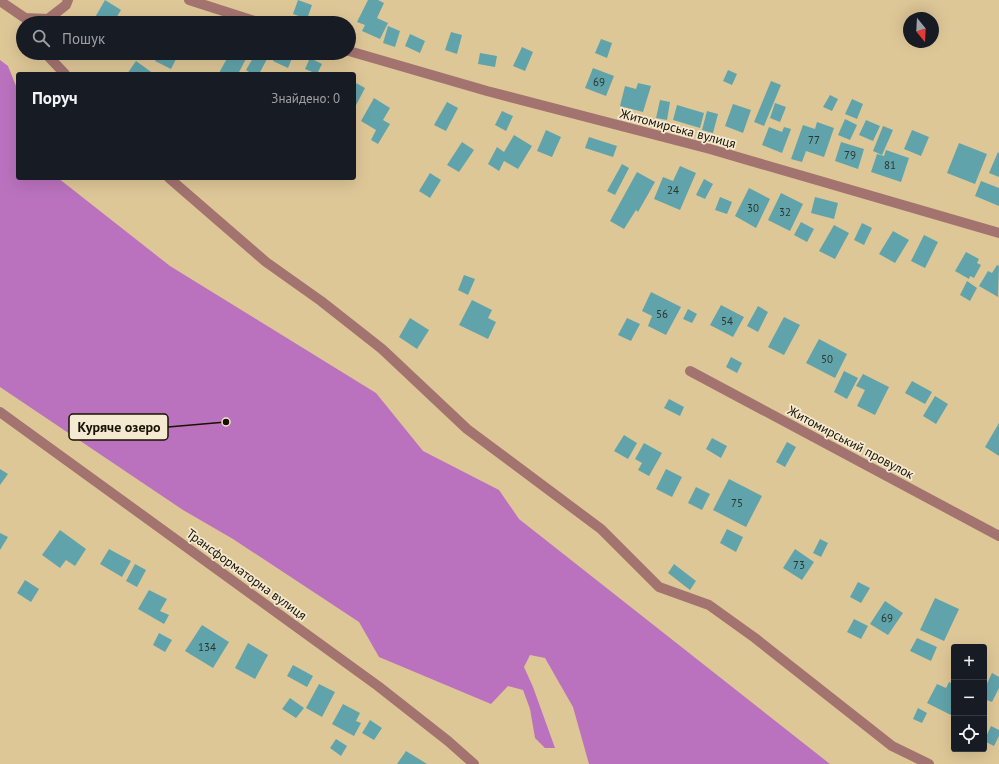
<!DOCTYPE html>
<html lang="uk">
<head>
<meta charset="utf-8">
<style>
	body { margin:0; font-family:"PT Sans",sans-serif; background:#20242c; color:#f1f3f6 }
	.controls { position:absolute; right:12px; bottom:12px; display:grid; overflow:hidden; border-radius:4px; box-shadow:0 4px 16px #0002 }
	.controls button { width:36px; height:36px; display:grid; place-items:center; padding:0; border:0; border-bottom:1px solid #363941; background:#171b24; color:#f1f3f6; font:20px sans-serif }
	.compass { position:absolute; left:903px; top:12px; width:36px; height:36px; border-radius:50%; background:#171b24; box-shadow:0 4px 16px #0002; rotate:162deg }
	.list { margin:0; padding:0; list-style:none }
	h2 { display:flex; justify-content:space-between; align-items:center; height:52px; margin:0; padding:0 16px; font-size:17px }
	h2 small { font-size:13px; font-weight:400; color:#9ea1a6 }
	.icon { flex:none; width:22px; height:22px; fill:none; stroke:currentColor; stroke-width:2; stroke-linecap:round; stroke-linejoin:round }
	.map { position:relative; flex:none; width:999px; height:764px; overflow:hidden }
	.search { position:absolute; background:#171b24; box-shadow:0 4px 16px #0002; left:16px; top:16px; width:340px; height:44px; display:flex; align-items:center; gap:10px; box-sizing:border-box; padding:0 14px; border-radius:22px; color:#9ea1a6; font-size:15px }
	.panel { position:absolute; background:#171b24; box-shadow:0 4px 16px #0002; left:16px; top:72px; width:340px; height:108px; border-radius:4px }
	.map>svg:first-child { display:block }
</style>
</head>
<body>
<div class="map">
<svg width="999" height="764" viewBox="0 0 999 764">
	<rect width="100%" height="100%" fill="#dec797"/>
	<path fill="#ba72be" d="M0 60 8 66 18 91V178H58L170 266 376 393 423 451 499 490 519 519 830 764H589L573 707 545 658 530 655 524 667 533 687 555 748H545L535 738 530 709 523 690 508 686 491 704 379 657 359 622 233 539 183 510 0 387Z"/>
	<g fill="#61a3ab">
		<path d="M105 0 121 10 113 23H96L93 21Z"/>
		<path d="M298 0 312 5 307 19 293 14Z"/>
		<path d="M368 0H378L384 3 377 18 388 23 380 39 362 31 365 25 357 22Z"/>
		<path d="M388 26 400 31 395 47 383 43Z"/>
		<path d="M451 32 462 35 457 54 445 50Z"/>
		<path d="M410 34 425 41 420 53 405 46Z"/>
		<path d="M601 39 612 43 607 58 595 53Z"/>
		<path d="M522 47 533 52 525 71 513 66Z"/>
		<path d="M159 53H179L171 69 155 61Z"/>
		<path d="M230 53H249L238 74H222L219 73Z"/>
		<path d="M256 53 267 59 259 74H252L246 70Z"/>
		<path d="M276 53H286L293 56 288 68 273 61Z"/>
		<path d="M480 53 497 56 495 67 478 64Z"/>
		<path d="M310 58 322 64 317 74 305 69Z"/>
		<path d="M136 61 154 74H127Z"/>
		<path d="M593 68 614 76 606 96 585 88Z"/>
		<path d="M728 70 737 74 732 85 723 81Z"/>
		<path d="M771 81 781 85 764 126 754 122Z"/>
		<path d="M354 82 365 88 354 109Z"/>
		<path d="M638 83 651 86 643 112 620 106 625 86 636 89Z"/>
		<path d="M830 95 838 99 832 111 823 107Z"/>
		<path d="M374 98 390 108 383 120 390 124 378 144 371 140 376 130 361 121Z"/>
		<path d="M852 99 863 104 857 119 845 114Z"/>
		<path d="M660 100 670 102 667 120 656 118Z"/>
		<path d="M447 102 458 108 446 131 434 125Z"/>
		<path d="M775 103 786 107 780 122 770 118Z"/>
		<path d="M733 104 751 110 743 133 725 126Z"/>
		<path d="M677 105 704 113 700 128 673 120Z"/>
		<path d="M502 111 513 116 506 131 495 125Z"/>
		<path d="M707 111 718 114 713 133 702 130Z"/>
		<path d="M845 119 857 125 850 140 838 135Z"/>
		<path d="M866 120 880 126 873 141 859 135Z"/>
		<path d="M817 122 834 128 824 157 806 151 802 162 791 159 803 125 815 129Z"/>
		<path d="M883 126 893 130 882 155 873 151Z"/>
		<path d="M769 127 782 132 784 127 791 129 782 153 762 145Z"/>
		<path d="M546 130 561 137 552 157 537 151Z"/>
		<path d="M912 130 929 137 921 156 904 149Z"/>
		<path d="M514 135 532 146 518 169 504 161 499 171 488 164 497 147 504 152Z"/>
		<path d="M589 137 617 146 613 157 585 148Z"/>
		<path d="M462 142 474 150 459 172 447 165Z"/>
		<path d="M841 142 864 149 858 169 835 161Z"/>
		<path d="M959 143 987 154 975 184 947 173Z"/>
		<path d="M886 150 909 158 901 182 871 172 877 154 884 156Z"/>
		<path d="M998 152 999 153V177L989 173Z"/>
		<path d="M622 164 629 168 615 195 607 191Z"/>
		<path d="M680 166 696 173 680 210 654 199 663 177 673 181Z"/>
		<path d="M637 172 655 182 638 212 636 210 624 229 610 221Z"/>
		<path d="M430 173 441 180 430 198 419 191Z"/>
		<path d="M704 179 713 184 705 199 696 195Z"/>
		<path d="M981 181 999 188V206L975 196Z"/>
		<path d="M749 188 770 199 756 228 735 216Z"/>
		<path d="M781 193 803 204 790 231 768 220Z"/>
		<path d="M720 197 732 202 727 214 715 210Z"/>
		<path d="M815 197 838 203 834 219 811 213Z"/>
		<path d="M801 222 814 229 807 242 794 235Z"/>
		<path d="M862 223 872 228 864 245 854 240Z"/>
		<path d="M834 225 849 233 835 259 819 251Z"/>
		<path d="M893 231 909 240 895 263 879 254Z"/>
		<path d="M924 235 938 242 925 268 911 261Z"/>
		<path d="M966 252 979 259 977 263 981 265 974 278 970 276 969 279 955 271Z"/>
		<path d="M997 265 999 266 998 297 979 286 988 271 992 273Z"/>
		<path d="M464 275 475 279 468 295 458 290Z"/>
		<path d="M967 281 977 288 970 301 960 295Z"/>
		<path d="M651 292 681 307 666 335 648 326 652 316 642 311Z"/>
		<path d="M472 300 492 310 488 318 496 322 488 339 459 325Z"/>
		<path d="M721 305 744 317 733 337 710 325Z"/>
		<path d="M758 306 768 312 758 332 747 326Z"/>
		<path d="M688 309 697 314 692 323 683 319Z"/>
		<path d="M784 317 800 325 784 355 768 347Z"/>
		<path d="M410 318 429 330 417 349 399 337Z"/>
		<path d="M627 318 640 324 631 341 618 335Z"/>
		<path d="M819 339 847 354 835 378 806 363Z"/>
		<path d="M731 357 742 363 737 373 726 367Z"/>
		<path d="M844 371 858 378 847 399 834 392Z"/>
		<path d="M863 374 889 387 875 415 857 406 865 390 856 386Z"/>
		<path d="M912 381 932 392 925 404 905 393Z"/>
		<path d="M935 396 948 404 936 424 923 416Z"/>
		<path d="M669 399 684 407 680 416 664 408Z"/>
		<path d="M999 423V456L985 447Z"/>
		<path d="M624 435 637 443 628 459 614 451Z"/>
		<path d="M712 438 727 446 721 458 706 449Z"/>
		<path d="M787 442 796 447 785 467 776 462Z"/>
		<path d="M644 443 662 453 649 476 638 470 642 463 635 459Z"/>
		<path d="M0 469 8 474 0 485Z"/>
		<path d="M666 469 682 477 672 497 656 489Z"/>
		<path d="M729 479 762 496 746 527 713 510Z"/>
		<path d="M696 487 710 494 702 510 688 503Z"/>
		<path d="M727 529 743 537 736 552 720 543Z"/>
		<path d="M60 530 86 549 75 566 66 560 60 568 42 555Z"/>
		<path d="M0 533 8 537 0 550Z"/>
		<path d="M820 539 828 543 821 557 813 553Z"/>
		<path d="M109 549 131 561 122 577 100 564Z"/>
		<path d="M795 549 814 562 802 580 783 568Z"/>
		<path d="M135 564 146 570 137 587 126 581Z"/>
		<path d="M674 564 696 581 690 590 668 573Z"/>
		<path d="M25 580 39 589 31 602 17 593Z"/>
		<path d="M858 582 870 588 861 603 850 597Z"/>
		<path d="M149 590 167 599 160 611 169 615 164 624 138 609Z"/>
		<path d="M935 598 959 609 944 641 920 630Z"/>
		<path d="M885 601 903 613 888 635 870 624Z"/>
		<path d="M854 619 868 626 861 639 847 632Z"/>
		<path d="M202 625 229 642 213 668 185 651Z"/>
		<path d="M159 633 172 640 165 652 153 645Z"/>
		<path d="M917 638 937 647 931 661 910 651Z"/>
		<path d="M248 643 268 655 255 679 235 668Z"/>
		<path d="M293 665 313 676 307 687 287 676Z"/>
		<path d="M992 673 999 677V688L992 702 984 699V690Z"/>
		<path d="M949 682 954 684V709L951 715 927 703 937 684 946 688Z"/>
		<path d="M319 684 335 692 322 717 306 708Z"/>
		<path d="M290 698 304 708 296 718 282 709Z"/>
		<path d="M343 704 360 713 356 721 361 723 354 736 332 724Z"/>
		<path d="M918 708 927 713 922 723 913 719Z"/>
		<path d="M370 720 382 728 374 740 362 733Z"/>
		<path d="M991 726 999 730V736L994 746 984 741Z"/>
		<path d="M336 739 347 746 341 756 330 748Z"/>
		<path d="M406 751 427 764H397Z"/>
	</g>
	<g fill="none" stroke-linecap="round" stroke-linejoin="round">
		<g stroke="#a3736f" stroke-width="10">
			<path d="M48 53V56L65 74"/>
			<path d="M169 178 266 262 321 301 382 349 467 429 601 529 659 587 709 605 755 638 892 746 929 764"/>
		</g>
		<g stroke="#a3736f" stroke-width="10">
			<path d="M189 0 261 23"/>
			<path d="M0 1 25 18 48 19 66 5 68 0"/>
			<path d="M349 51 487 91 710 149 999 233"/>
			<path d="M690 371 999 536"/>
			<path d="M0 412 378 686 448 741 474 764"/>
		</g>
	</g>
	<g text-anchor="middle" stroke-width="3.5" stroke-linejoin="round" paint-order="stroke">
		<g font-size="11" fill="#2b362c">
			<text x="599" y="86">69</text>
			<text x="814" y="144">77</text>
			<text x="850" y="159">79</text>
			<text x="890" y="169">81</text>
			<text x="673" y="194">24</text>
			<text x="753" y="212">30</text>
			<text x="785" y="216">32</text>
			<text x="662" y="318">56</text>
			<text x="727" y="325">54</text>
			<text x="827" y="363">50</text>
			<text x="737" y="507">75</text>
			<text x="799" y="569">73</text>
			<text x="887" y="622">69</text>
			<text x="207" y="651">134</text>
		</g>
		<g font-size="13" fill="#191101" stroke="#f4e9d1">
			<text transform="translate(678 128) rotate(15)" y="5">Житомирська вулиця</text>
			<text transform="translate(851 442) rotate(28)" y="5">Житомирський провулок</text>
			<text transform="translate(247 574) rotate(36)" y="5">Трансформаторна вулиця</text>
		</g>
	</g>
	<path fill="none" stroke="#191101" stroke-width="1.5" d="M226 422L168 427"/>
	<circle fill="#191101" stroke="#f4e9d1" stroke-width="1.5" cx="226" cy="422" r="4"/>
	<rect fill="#f4e9d1" stroke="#191101" stroke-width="1.5" x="69" y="414" width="99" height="26" rx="4"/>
	<g font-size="14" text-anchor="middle" font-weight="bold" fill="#191101">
		<text x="119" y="432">Куряче озеро</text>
	</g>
</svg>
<div class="controls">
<button>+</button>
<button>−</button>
<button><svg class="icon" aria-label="locate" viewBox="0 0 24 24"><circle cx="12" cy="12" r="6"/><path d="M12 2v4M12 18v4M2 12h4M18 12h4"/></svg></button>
</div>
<svg class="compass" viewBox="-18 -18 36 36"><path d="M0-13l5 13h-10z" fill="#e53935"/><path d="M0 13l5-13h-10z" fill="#9ea1a6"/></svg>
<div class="search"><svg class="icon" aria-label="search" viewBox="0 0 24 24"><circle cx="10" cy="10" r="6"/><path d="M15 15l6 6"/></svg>Пошук</div>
<section class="panel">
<h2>Поруч<small>Знайдено: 0</small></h2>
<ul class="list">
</ul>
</section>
</div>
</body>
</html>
